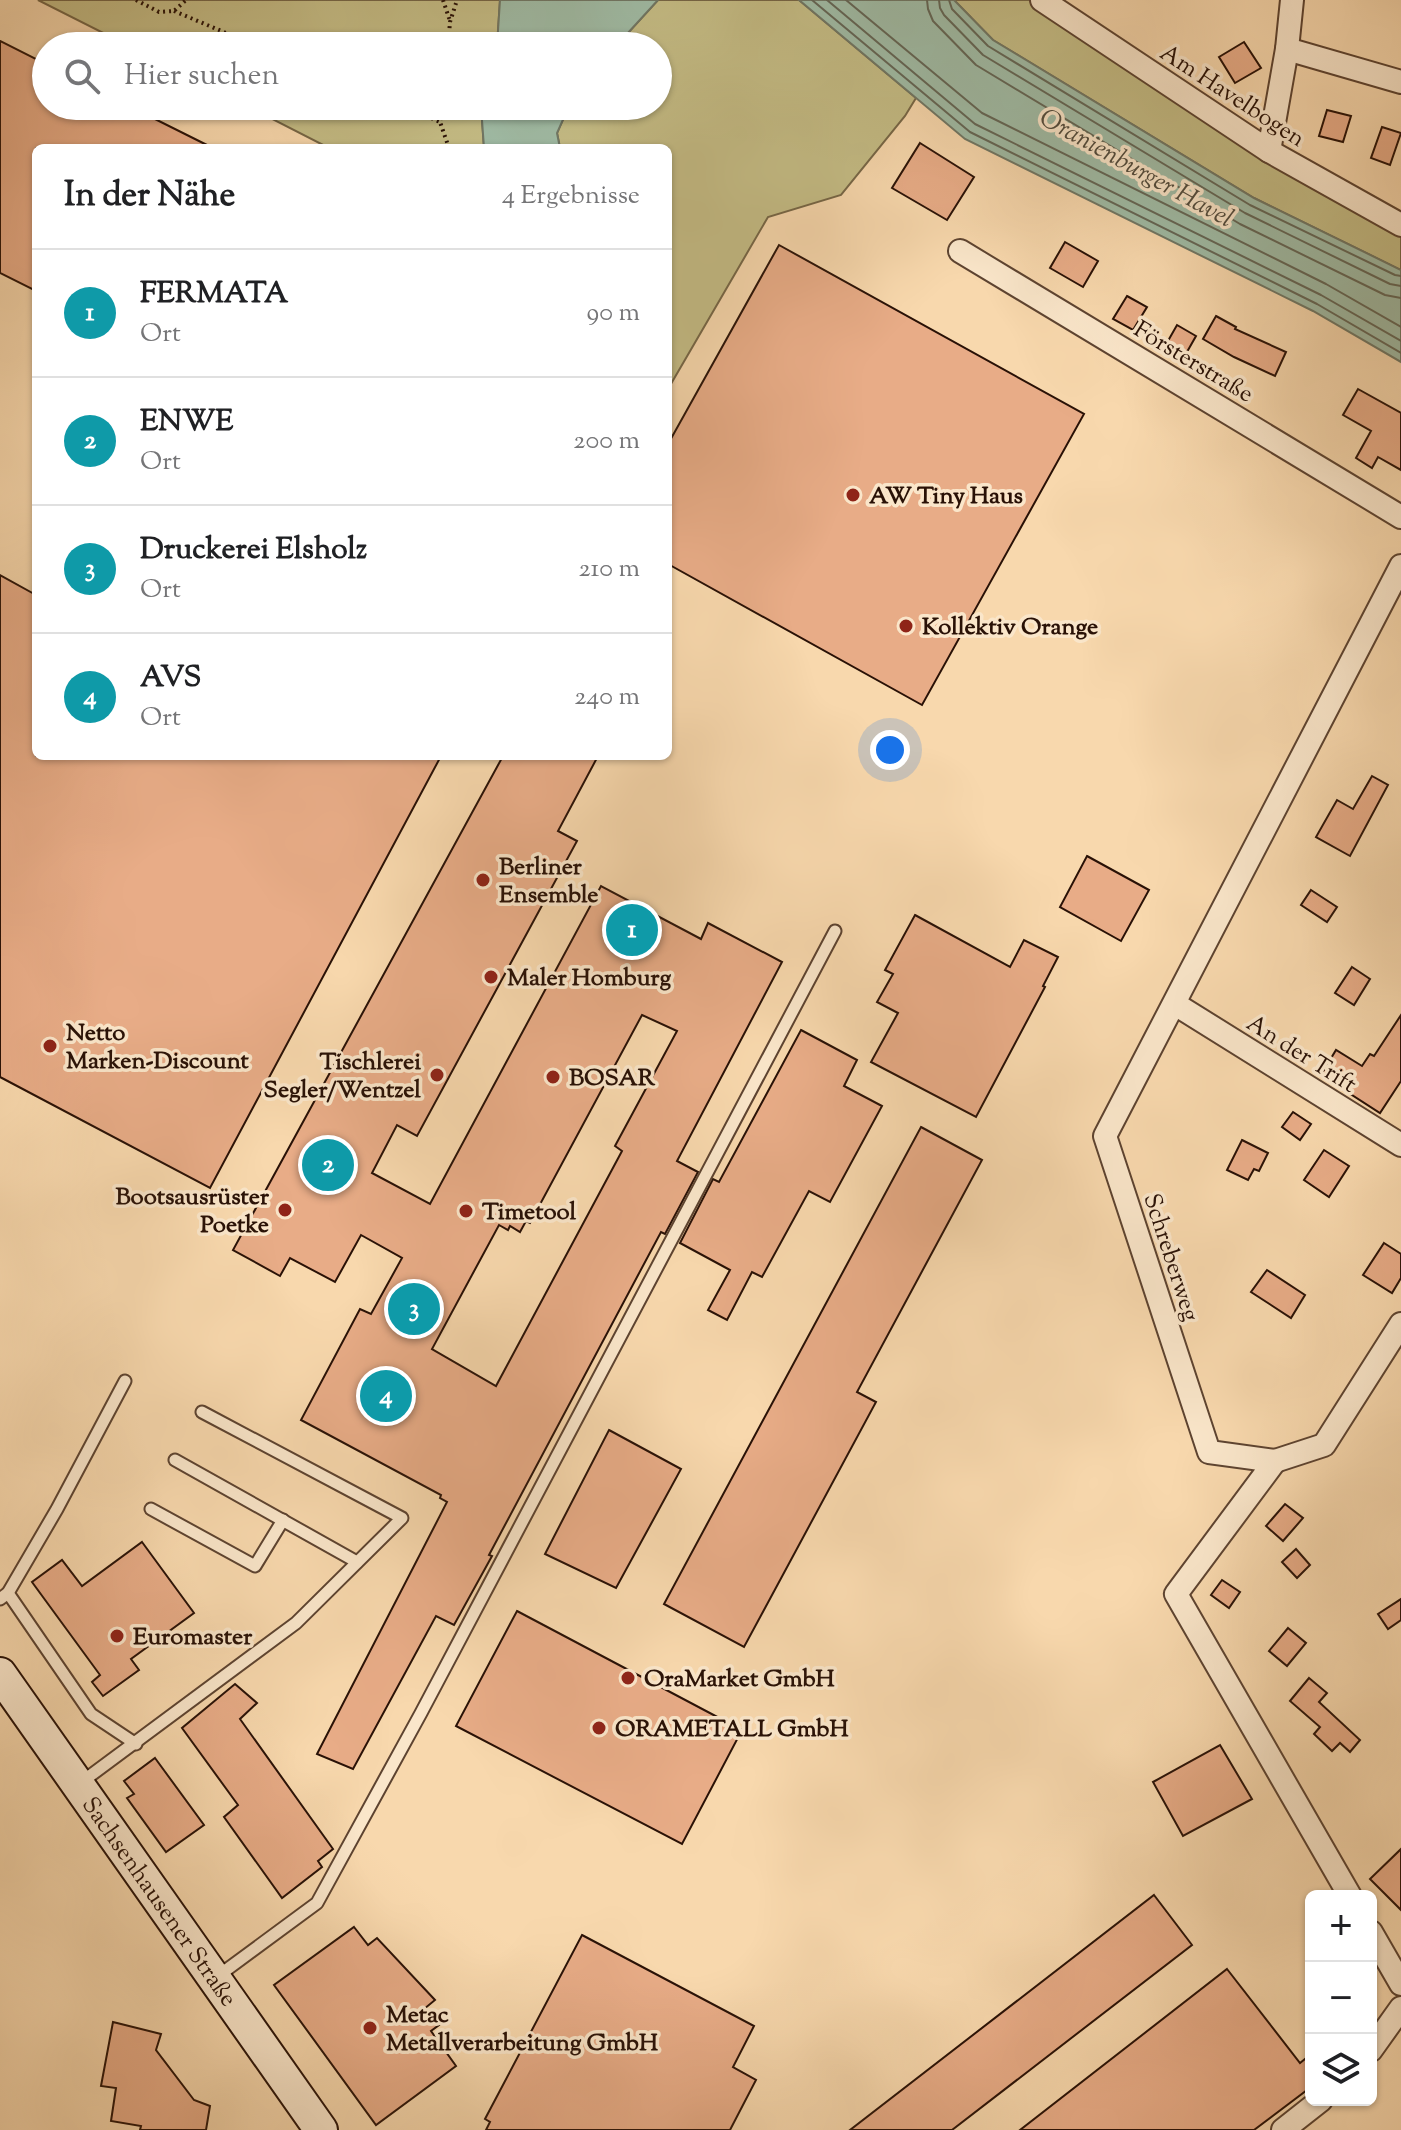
<!DOCTYPE html>
<html lang="de">
<head>
<meta charset="utf-8">
<style>
	body { margin:0; font-family:"Sorts Mill Goudy",serif; background:#f2f2f2; color:#202124 }
	.controls { position:absolute; right:24px; bottom:24px; display:grid; overflow:hidden; border-radius:12px; box-shadow:0 2px 6px #0004 }
	.controls button { width:72px; height:72px; display:grid; place-items:center; padding:0; border:0; border-bottom:2px solid #e0e0e0; background:#fff; color:#202124; font:40px sans-serif }
	.you { position:absolute; left:890px; top:750px; width:28px; height:28px; margin:-20px; border:6px solid #fff; border-radius:50%; background:#1a73e8; box-shadow:0 0 0 12px #1a73e833 }
	.badge { display:grid; place-items:center; width:52px; height:52px; border-radius:50%; background:#2563eb; color:#fff; font-size:26px; font-weight:700 }
	.pin { position:absolute; translate:-50% -50%; border:4px solid #fff; box-shadow:0 2px 8px #0006 }
	.list { margin:0; padding:0; list-style:none }
	h2 { display:flex; justify-content:space-between; align-items:center; height:104px; margin:0; padding:0 32px; font-size:34px }
	h2 small { font-size:26px; font-weight:400; color:#757577 }
	.list li { display:grid; grid-template-columns:52px 1fr auto; gap:24px; align-items:center; box-sizing:border-box; height:128px; padding:0 32px; border-top:2px solid #e0e0e0 }
	.list b { display:block; font-size:30px; white-space:nowrap }
	.list p { margin:0; font-size:26px; white-space:nowrap; color:#757577 }
	.list em { font-size:26px; font-style:normal; color:#757577 }
	.icon { flex:none; width:44px; height:44px; fill:none; stroke:currentColor; stroke-width:2; stroke-linecap:round; stroke-linejoin:round }
	.map { position:relative; flex:none; width:1401px; height:2130px; overflow:hidden }
	.search { position:absolute; background:#fff; box-shadow:0 2px 6px #0004; left:32px; top:32px; width:640px; height:88px; display:flex; align-items:center; gap:20px; box-sizing:border-box; padding:0 28px; border-radius:44px; color:#757577; font-size:30px }
	.panel { position:absolute; background:#fff; box-shadow:0 2px 6px #0004; left:32px; top:144px; width:640px; height:616px; border-radius:12px }
	.map>svg:first-child { display:block }
</style>
</head>
<body>
<div class="map">
<svg width="1401" height="2130" viewBox="0 0 1401 2130">
	<rect width="100%" height="100%" fill="#f8d8ad"/>
	<filter id="stains"><feTurbulence type="fractalNoise" baseFrequency=".0025" numOctaves="4"/><feColorMatrix values="0 0 0 0 .2 0 0 0 0 .09 0 0 0 0 .02 0 0 0 .5 -.17"/></filter>
	<radialGradient id="worn" r=".72"><stop offset=".6" stop-color="#630" stop-opacity="0"/><stop offset="1" stop-color="#630" stop-opacity=".3"/></radialGradient>
	<g fill="#c4bc85" stroke="#766646" stroke-width="2">
		<path d="M38 0H500L497 46H129Z"/>
		<path d="M658 0H799L916 98 905 116 841 195 768 217 668 389V148H560L557 133 569 106H658V46H616Z"/>
		<path d="M954 0H1042L1401 225V270L1254 198 993 40Z"/>
		<path d="M247 106H481L484 148H329Z"/>
	</g>
	<g fill="#9fbba5" stroke="#707765" stroke-width="2">
		<path d="M500 0H658L616 46H497Z"/>
		<path d="M799 0H954L993 40 1254 198 1401 270V362L1313 311 965 139Z"/>
		<path d="M481 106H569L557 133 560 148H484Z"/>
	</g>
	<g fill="none" stroke-linecap="round" stroke-linejoin="round">
		<g stroke="#646656" stroke-width="2">
			<path d="M812 0 970 132 1317 304 1401 353"/>
			<path d="M827 0 975 124 1321 295 1401 341"/>
			<path d="M846 0 982 113 1326 284 1401 327"/>
			<path d="M927 0 928 9 933 21 976 65 1240 224 1385 295 1401 298"/>
			<path d="M939 0 940 8 944 15 983 55 1245 213 1390 284 1401 286"/>
			<path d="M949 0 952 9 988 46 1250 205 1395 275 1401 276"/>
		</g>
	</g>
	<g fill="#e8ac87" stroke="#291106" stroke-width="2" fill-rule="evenodd">
		<path d="M0 41 46 64V106H129L213 148H36V291L0 273Z"/>
		<path d="M1244 42 1261 68 1235 83 1219 57Z"/>
		<path d="M1327 110 1351 116 1343 142 1319 136Z"/>
		<path d="M1382 127 1401 133 1390 165 1371 158Z"/>
		<path d="M920 143 974 177 947 220 892 188Z"/>
		<path d="M1065 242 1098 261 1083 287 1050 268Z"/>
		<path d="M779 245 1084 414 922 705 668 564V444Z"/>
		<path d="M1127 296 1147 307 1133 330 1113 319Z"/>
		<path d="M1216 316 1236 327 1235 329 1286 352 1275 376 1234 357 1203 339Z"/>
		<path d="M1177 325 1196 336 1183 359 1164 348Z"/>
		<path d="M1358 389 1401 413V470L1378 457 1372 468 1356 458 1371 431 1343 415Z"/>
		<path d="M0 575 36 595V756H441L210 1188 0 1077Z"/>
		<path d="M503 756H598L558 831 577 841 417 1136 397 1125 372 1173 430 1204 601 886 701 939 708 923 782 962 677 1161 698 1172 665 1234 661 1232 489 1555 492 1556 454 1625 436 1616 353 1769 317 1754 447 1502 440 1498 441 1495 301 1420 360 1309 371 1314 402 1258 361 1235 335 1282 290 1258 280 1276 233 1250ZM642 1015 677 1031 615 1146 622 1151 496 1386 432 1349 499 1225 508 1230 510 1226 520 1232 526 1221 530 1223Z"/>
		<path d="M1372 776 1388 785 1350 856 1316 837 1337 800 1353 809Z"/>
		<path d="M1087 856 1149 890 1121 941 1060 907Z"/>
		<path d="M1311 890 1337 907 1327 922 1301 905Z"/>
		<path d="M915 915 1010 967 1024 940 1058 957 1043 986 1045 987 976 1117 871 1062 898 1013 877 1002 893 974 885 970Z"/>
		<path d="M1352 967 1370 979 1354 1005 1335 993Z"/>
		<path d="M1401 1015V1081L1380 1113 1321 1075 1336 1050 1362 1066 1370 1054 1374 1056Z"/>
		<path d="M801 1030 857 1060 844 1086 882 1106 830 1202 809 1191 762 1277 752 1272 727 1320 708 1310 730 1270 680 1243 713 1179 719 1182Z"/>
		<path d="M1293 1112 1311 1124 1300 1140 1282 1127Z"/>
		<path d="M921 1127 982 1160 857 1392 876 1402 744 1647 664 1604Z"/>
		<path d="M1242 1140 1268 1153 1259 1171 1254 1169 1248 1180 1227 1170Z"/>
		<path d="M1324 1150 1349 1166 1329 1197 1304 1180Z"/>
		<path d="M1384 1243 1401 1254V1278L1392 1293 1363 1275Z"/>
		<path d="M1267 1270 1305 1295 1291 1318 1251 1292Z"/>
		<path d="M609 1430 681 1469 616 1588 545 1554Z"/>
		<path d="M1285 1504 1303 1518 1283 1541 1266 1526Z"/>
		<path d="M142 1542 194 1613 131 1659 139 1670 103 1696 92 1682 100 1675 32 1582 62 1560 82 1586Z"/>
		<path d="M1296 1549 1310 1565 1297 1578 1282 1562Z"/>
		<path d="M1222 1580 1240 1592 1229 1608 1211 1595Z"/>
		<path d="M1401 1599V1620L1388 1629 1378 1614Z"/>
		<path d="M517 1611 742 1730 682 1844 456 1726Z"/>
		<path d="M1288 1628 1306 1643 1287 1666 1269 1651Z"/>
		<path d="M1309 1678 1327 1693 1319 1702 1360 1740 1350 1752 1340 1743 1332 1751 1314 1734 1320 1727 1290 1701Z"/>
		<path d="M235 1684 257 1703 240 1719 333 1849 318 1861 322 1867 282 1898 224 1817 238 1805 182 1728Z"/>
		<path d="M1220 1745 1252 1799 1183 1836 1153 1782Z"/>
		<path d="M155 1758 204 1825 166 1852 127 1798 134 1794 124 1781Z"/>
		<path d="M1401 1849V1910L1370 1879Z"/>
		<path d="M1154 1895 1192 1945 952 2130H850Z"/>
		<path d="M354 1927 368 1945 377 1938 435 2000 424 2009 439 2025 431 2031 456 2066 376 2125 274 1985Z"/>
		<path d="M582 1935 754 2026 733 2067 756 2080 730 2130H486L490 2122 485 2119Z"/>
		<path d="M1227 1969 1300 2063 1311 2054V2087L1254 2130H1020Z"/>
		<path d="M113 2022 161 2034 156 2050 194 2100 210 2106 206 2130H140L141 2126 111 2121 116 2088 101 2086Z"/>
	</g>
	<g fill="none" stroke-linecap="round" stroke-linejoin="round">
		<g stroke="#5d4330" stroke-width="15">
			<g id="service">
				<path d="M175 1460 357 1562"/>
				<path d="M151 1509 255 1566 283 1520"/>
				<path d="M8 1593 91 1714 136 1744"/>
				<path d="M0 1599 8 1593 57 1509 125 1381"/>
				<path d="M79 1784 296 1623 402 1518 202 1412"/>
				<path d="M218 1976 317 1903 421 1713 835 931"/>
			</g>
		</g>
		<g stroke="#5d4330" stroke-width="26">
			<g id="minor">
				<path d="M1042 0 1269 151 1401 225"/>
				<path d="M1287 49 1401 82"/>
				<path d="M1269 151 1287 49 1292 0"/>
				<path d="M960 251 1401 517"/>
				<path d="M1175 1004 1401 1145"/>
				<path d="M1275 1461 1324 1445 1401 1324"/>
				<path d="M1350 1896 1176 1594 1275 1461 1209 1452 1105 1136 1401 566"/>
				<path d="M1371 1932 1401 1984"/>
				<path d="M1371 2050 1401 2008"/>
				<path d="M1283 2130 1321 2100"/>
			</g>
		</g>
		<g stroke="#291106" stroke-width="36">
			<g id="secondary">
				<path id="s1" d="M0 1674 321 2130"/>
			</g>
		</g>
		<g stroke="#291106" stroke-width="4" stroke-dasharray="2 4" stroke-linecap="butt">
			<path d="M136 0 159 12 174 11 186 0"/>
			<path d="M443 0 450 21"/>
			<path d="M174 11 238 38 268 46"/>
			<path d="M448 46 450 22 457 0"/>
			<path d="M404 106 440 122"/>
			<path d="M442 106 440 122 449 148"/>
		</g>
		<use href="#service" stroke="#fae6ca" stroke-width="11"/>
		<use href="#minor" stroke="#fae6ca" stroke-width="22"/>
		<use href="#secondary" stroke="#fae6ca" stroke-width="32"/>
	</g>
	<g fill="#8f2418" stroke="#fae6ca" stroke-width="3">
		<circle cx="853" cy="495" r="8"/>
		<circle cx="906" cy="626" r="8"/>
		<circle cx="483" cy="880" r="8"/>
		<circle cx="491" cy="977" r="8"/>
		<circle cx="50" cy="1046" r="8"/>
		<circle cx="437" cy="1075" r="8"/>
		<circle cx="553" cy="1077" r="8"/>
		<circle cx="285" cy="1210" r="8"/>
		<circle cx="466" cy="1211" r="8"/>
		<circle cx="117" cy="1636" r="8"/>
		<circle cx="628" cy="1678" r="8"/>
		<circle cx="599" cy="1728" r="8"/>
		<circle cx="370" cy="2028" r="8"/>
	</g>
	<g text-anchor="middle" stroke-width="7" stroke-linejoin="round" paint-order="stroke">
		<g font-size="24" fill="#291106" stroke="#fae6ca">
			<text transform="translate(1233 95) rotate(33)" y="8">Am Havelbogen</text>
			<text transform="translate(1194 361) rotate(31)" y="8">Försterstraße</text>
			<text transform="translate(1302 1053) rotate(32)" y="8">An der Trift</text>
			<text transform="translate(1172 1257) rotate(72)" y="8">Schreberweg</text>
			<text dy="8" stroke="none"><textPath href="#s1" startOffset="278">Sachsenhausener Straße</textPath></text>
		</g>
		<g font-size="24" font-weight="bold" fill="#291106" stroke="#fae6ca" text-anchor="start">
			<text x="869" y="503">AW Tiny Haus</text>
			<text x="922" y="634">Kollektiv Orange</text>
			<text x="499" y="874">Berliner<tspan x="499" dy="28">Ensemble</tspan></text>
			<text x="507" y="985">Maler Homburg</text>
			<text x="66" y="1040">Netto<tspan x="66" dy="28">Marken-Discount</tspan></text>
			<text x="421" y="1069" text-anchor="end">Tischlerei<tspan x="421" dy="28">Segler/Wentzel</tspan></text>
			<text x="569" y="1085">BOSAR</text>
			<text x="269" y="1204" text-anchor="end">Bootsausrüster<tspan x="269" dy="28">Poetke</tspan></text>
			<text x="482" y="1219">Timetool</text>
			<text x="133" y="1644">Euromaster</text>
			<text x="644" y="1686">OraMarket GmbH</text>
			<text x="615" y="1736">ORAMETALL GmbH</text>
			<text x="386" y="2022">Metac<tspan x="386" dy="28">Metallverarbeitung GmbH</tspan></text>
		</g>
		<g font-size="26" font-style="italic" fill="#524c3e" stroke="#fae6ca">
			<text transform="translate(1137 167) rotate(29)" y="9">Oranienburger Havel</text>
		</g>
	</g>
	<rect width="100%" height="100%" filter="url(#stains)"/>
	<rect width="100%" height="100%" fill="url(#worn)"/>
</svg>
<div class="controls">
<button>+</button>
<button>−</button>
<button><svg class="icon" aria-label="layers" viewBox="0 0 24 24"><path d="M12 4l9 5-9 5-9-5zM3 14l9 5 9-5"/></svg></button>
</div>
<div class="you"></div>
<div class="pin badge" style="left:632px;top:930px;background:#0f9aa8">1</div>
<div class="pin badge" style="left:328px;top:1165px;background:#0f9aa8">2</div>
<div class="pin badge" style="left:414px;top:1309px;background:#0f9aa8">3</div>
<div class="pin badge" style="left:386px;top:1396px;background:#0f9aa8">4</div>
<div class="search"><svg class="icon" aria-label="search" viewBox="0 0 24 24"><circle cx="10" cy="10" r="6"/><path d="M15 15l6 6"/></svg>Hier suchen</div>
<section class="panel">
<h2>In der Nähe<small>4 Ergebnisse</small></h2>
<ul class="list">
<li><span class="badge" style="background:#0f9aa8">1</span><div><b>FERMATA</b><p>Ort</p></div><em>90 m</em></li>
<li><span class="badge" style="background:#0f9aa8">2</span><div><b>ENWE</b><p>Ort</p></div><em>200 m</em></li>
<li><span class="badge" style="background:#0f9aa8">3</span><div><b>Druckerei Elsholz</b><p>Ort</p></div><em>210 m</em></li>
<li><span class="badge" style="background:#0f9aa8">4</span><div><b>AVS</b><p>Ort</p></div><em>240 m</em></li>
</ul>
</section>
</div>
</body>
</html>
